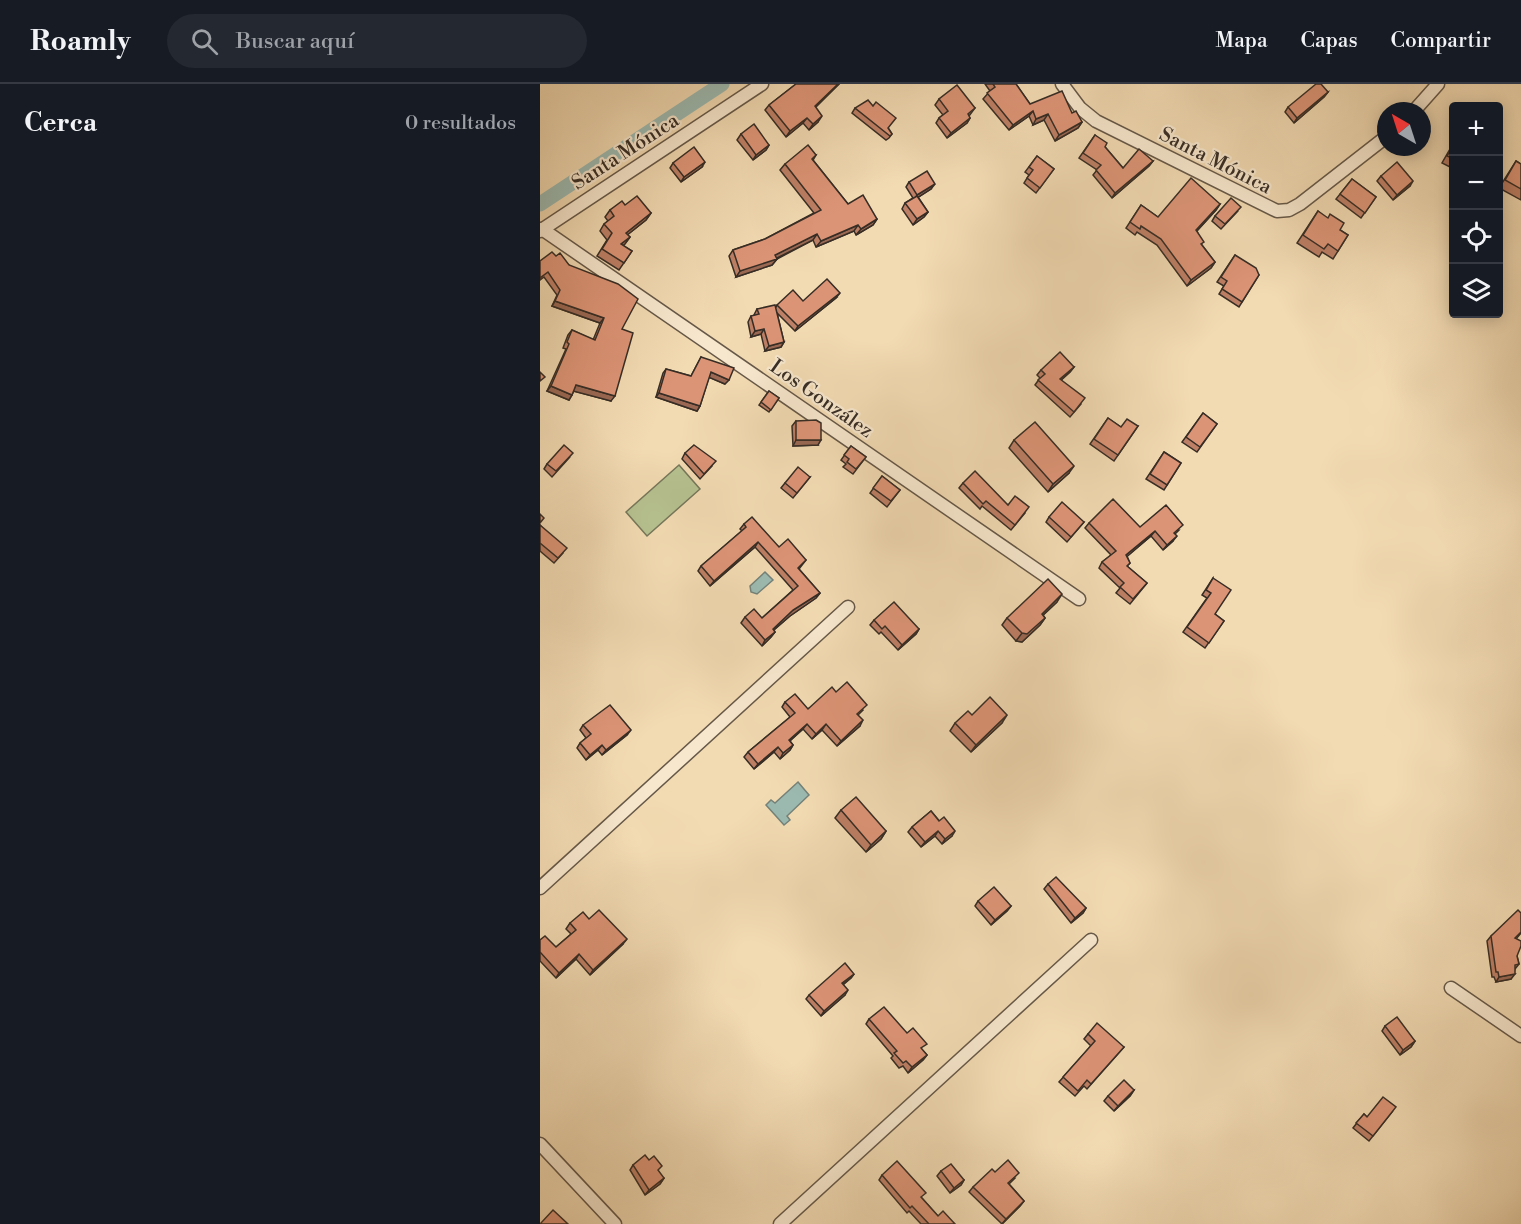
<!DOCTYPE html>
<html lang="es">
<head>
<meta charset="utf-8">
<style>
	body { margin:0; font-family:"Libre Bodoni",serif; background:#242831; color:#f1f3f6 }
	.controls { position:absolute; right:18px; top:18px; display:grid; overflow:hidden; border-radius:6px; box-shadow:0 3px 15px #0003 }
	.controls button { width:54px; height:54px; display:grid; place-items:center; padding:0; border:0; border-bottom:2px solid #363941; background:#171b24; color:#f1f3f6; font:30px sans-serif }
	.compass { position:absolute; left:837px; top:18px; width:54px; height:54px; border-radius:50%; background:#171b24; box-shadow:0 3px 15px #0003; rotate:321deg }
	.list { margin:0; padding:0; list-style:none }
	h2 { display:flex; justify-content:space-between; align-items:center; height:78px; margin:0; padding:0 24px; font-size:26px }
	h2 small { font-size:20px; font-weight:400; color:#9ea1a6 }
	.icon { flex:none; width:33px; height:33px; fill:none; stroke:currentColor; stroke-width:2; stroke-linecap:round; stroke-linejoin:round }
	.map { position:relative; flex:none; width:981px; height:1140px; overflow:hidden }
	header { display:flex; align-items:center; gap:36px; box-sizing:border-box; height:84px; padding:0 30px; background:#171b24; border-bottom:2px solid #363941 }
	header strong { font-size:28px }
	nav { display:flex; gap:33px; margin-inline-start:auto; font-size:21px }
	.search { width:420px; height:54px; background:#242831; display:flex; align-items:center; gap:15px; box-sizing:border-box; padding:0 21px; border-radius:33px; color:#9ea1a6; font-size:22px }
	main { display:flex }
	aside { flex:1; background:#171b24 }
	.map>svg:first-child { display:block }
</style>
</head>
<body>
<header>
<strong>Roamly</strong>
<div class="search"><svg class="icon" aria-label="search" viewBox="0 0 24 24"><circle cx="10" cy="10" r="6"/><path d="M15 15l6 6"/></svg>Buscar aquí</div>
<nav><a>Mapa</a><a>Capas</a><a>Compartir</a></nav>
</header>
<main>
<aside>
<h2>Cerca<small>0 resultados</small></h2>
<ul class="list">
</ul>
</aside>
<div class="map">
<svg width="981" height="1140" viewBox="0 0 981 1140">
	<rect width="100%" height="100%" fill="#f2dab2"/>
	<filter id="stains"><feTurbulence type="fractalNoise" baseFrequency=".00333" numOctaves="4"/><feColorMatrix values="0 0 0 0 .2 0 0 0 0 .09 0 0 0 0 .02 0 0 0 .5 -.17"/></filter>
	<radialGradient id="worn" r=".72"><stop offset=".6" stop-color="#630" stop-opacity="0"/><stop offset="1" stop-color="#630" stop-opacity=".3"/></radialGradient>
	<path fill="#b6c190" stroke="#76775a" stroke-width="1.5" d="M139 381 160 405 107 452 86 428Z"/>
	<g fill="#9cbab1" stroke="#748279" stroke-width="1.5">
		<path d="M225 488 233 496 217 510 211 508 210 502Z"/>
		<path d="M258 698 269 711 247 732 250 736 244 741 226 721 231 716 235 719Z"/>
	</g>
	<g fill="none" stroke-linecap="round" stroke-linejoin="round">
		<path stroke="#9cbab1" stroke-width="15" d="M0 120 182 0"/>
		<g stroke="#665848" stroke-width="15">
			<g id="street">
				<path d="M522 0 540 24 556 37 737 127 749 126 760 120 846 53"/>
				<path d="M874 27 898 0"/>
				<path d="M2 145 539 515"/>
				<path d="M0 147 222 0"/>
				<path d="M0 804 308 523"/>
				<path d="M911 904 981 952"/>
				<path d="M0 1060 75 1140"/>
				<path d="M240 1140 551 856"/>
			</g>
		</g>
		<use href="#street" stroke="#f7e7cd" stroke-width="12"/>
	</g>
	<g fill="#bd7f65" stroke="#372d25" stroke-width="1.5">
		<path d="M256 0H299L275 23 278 38 269 46 263 39 246 53 225 26 229 21Z"/>
		<path d="M445 0H476L490 20 532 29 542 38 538 44 515 57 504 36 493 41 489 32 469 46 443 15 450 7Z"/>
		<path d="M788 8 784 13 754 39 745 28 748 23Z"/>
		<path d="M399 15 435 24 429 32 430 34 427 39 407 54 396 39 399 34 403 31 395 21Z"/>
		<path d="M315 24 349 45 352 50 349 54 346 56 312 29Z"/>
		<path d="M201 50 229 61 226 66 213 76 197 56Z"/>
		<path d="M555 51 583 84 613 77 609 82 572 114 553 91 557 86 539 74Z"/>
		<path d="M914 58V85L902 79Z"/>
		<path d="M276 71 273 76 308 120 337 135 333 141 316 151 314 147 276 163 273 156 237 175 232 181 196 193 189 172 193 166 225 155 274 129 240 86 245 80Z"/>
		<path d="M497 72 514 85 496 109 484 99 489 91 485 88Z"/>
		<path d="M976 77 981 80V116L959 104Z"/>
		<path d="M133 79 162 83 141 98 130 84Z"/>
		<path d="M841 92 870 102 853 116 837 97Z"/>
		<path d="M812 95 836 113 821 134 796 115Z"/>
		<path d="M369 98 391 105 378 113 388 128 384 133 373 141 362 125 365 119 373 114 366 103Z"/>
		<path d="M680 120 676 126 657 147 662 161 675 178 671 184 647 202 617 161 597 148 595 151 586 144 601 121 618 133Z"/>
		<path d="M85 121 111 129 106 136 87 151 90 153 83 162 92 167 79 186 57 172 67 156 60 147 64 140 68 137 65 133 70 126Z"/>
		<path d="M778 127 800 146 808 151 793 175 782 168 779 173 757 159Z"/>
		<path d="M697 128 681 145 672 137 675 132Z"/>
		<path d="M695 171 719 191 699 223 679 210 684 202 677 198Z"/>
		<path d="M16 172 29 181 82 245 71 317 34 307 29 316 7 307 26 265 23 264 28 251 32 246 53 256 60 239 12 222 17 211 4 193 0 196V177Z"/>
		<path d="M296 214 255 247 237 229 244 258 241 263 225 267 221 250 211 253 208 238 211 232H214V231L217 225 236 223 237 221Z"/>
		<path d="M161 273 185 300 169 293 160 322 157 327 116 313 123 289 126 285 151 292Z"/>
		<path d="M534 283 530 288 521 296 541 320 530 333 495 301 500 294 497 291 501 286Z"/>
		<path d="M229 307 239 314 229 328 219 321Z"/>
		<path d="M663 329 677 340 657 368 642 358Z"/>
		<path d="M568 334 581 343 598 342 574 377 550 360Z"/>
		<path d="M256 337 278 361 253 362 252 342Z"/>
		<path d="M474 356 529 389 508 408 469 364Z"/>
		<path d="M311 362 326 373 313 390 303 383 306 380 301 376Z"/>
		<path d="M624 368 641 379 624 406 606 395Z"/>
		<path d="M145 369 172 382 160 395 142 375Z"/>
		<path d="M29 374 12 393 4 385 7 380Z"/>
		<path d="M342 392 360 406 347 423 330 409Z"/>
		<path d="M270 393 253 414 241 404 245 399Z"/>
		<path d="M423 399 468 421 485 429 471 446 442 422 440 425 419 404Z"/>
		<path d="M509 433 544 438 527 458 506 438Z"/>
		<path d="M549 439 639 446 635 450 633 457 623 466 611 452 587 472 590 479 587 482 607 499 590 520 576 509 580 504 559 484 562 478 571 471 545 444Z"/>
		<path d="M204 440 239 463 266 476 259 485 280 509 276 514 250 532 234 546 235 548 231 553 222 562 201 539 205 533 222 534 253 506 215 463 170 502 158 487 161 482 202 447 200 445Z"/>
		<path d="M0 441 23 469 14 479 0 467Z"/>
		<path d="M673 494 675 530 684 537 665 564 643 548 667 514 662 511Z"/>
		<path d="M517 518 503 531 505 534 500 541 482 558 476 557 462 541 467 534Z"/>
		<path d="M334 536 379 545 376 550 358 566 341 548 339 550 330 541Z"/>
		<path d="M296 608 323 626 318 631 320 642 297 662 282 646 272 655 263 645 250 657 253 661 250 666 240 675 234 668 214 685 204 673 208 668 250 633 242 623 245 618 268 625Z"/>
		<path d="M432 631 462 639 431 668 410 647 415 639Z"/>
		<path d="M43 641 87 651 62 671 58 666 46 676 37 664 40 659 46 654 40 646Z"/>
		<path d="M301 726 346 747 341 755 326 768 295 734Z"/>
		<path d="M391 727 412 752 402 760 395 752 381 763 368 748 372 743Z"/>
		<path d="M508 800 546 824 543 829 531 839 504 805Z"/>
		<path d="M438 817 471 822 467 827 451 841 435 822Z"/>
		<path d="M981 829V849L976 855 977 872 979 880 975 885 971 895 956 898 954 893H952L947 857 951 852Z"/>
		<path d="M49 835 83 860 50 891 36 875 16 894 0 877V856L16 863 31 850 26 845 30 839Z"/>
		<path d="M314 890 311 894 303 901 305 911 281 932 266 915 269 911Z"/>
		<path d="M329 935 367 949 387 971 383 976 368 989 363 982 359 984 351 974 353 972 326 940Z"/>
		<path d="M845 942 875 957 871 963 860 971 842 947Z"/>
		<path d="M548 950 584 963 547 1005 544 1002 535 1012 519 998 551 962 544 955Z"/>
		<path d="M594 1006 590 1012 574 1027 564 1017 568 1012Z"/>
		<path d="M852 1028 829 1057 813 1044 824 1030 827 1033Z"/>
		<path d="M93 1081 124 1094 120 1100 105 1111 90 1086Z"/>
		<path d="M401 1087 424 1096 421 1101 410 1109 397 1092Z"/>
		<path d="M455 1088 475 1094 469 1100 484 1117 480 1122 462 1140 429 1108 433 1103Z"/>
		<path d="M342 1091 382 1114 398 1132 415 1140H381L369 1127 367 1129 339 1096Z"/>
	</g>
	<g fill="#9a6853" stroke="#372d25" stroke-width="1.5">
		<path d="M298 0H299L271 28 275 22Z"/>
		<path d="M788 8 784 13 754 39 757 34Z"/>
		<path d="M493 27 489 32 469 46 473 41Z"/>
		<path d="M508 30 504 36 493 41 496 35Z"/>
		<path d="M282 32 278 38 269 46 273 40Z"/>
		<path d="M267 34 263 39 246 53 250 47Z"/>
		<path d="M430 34 427 39 407 54 411 49Z"/>
		<path d="M542 38 538 44 515 57 519 51Z"/>
		<path d="M229 61 226 66 213 76 216 71Z"/>
		<path d="M613 77 609 82 572 114 575 109Z"/>
		<path d="M165 78 162 83 141 98 144 93Z"/>
		<path d="M873 97 870 102 853 116 857 111Z"/>
		<path d="M395 100 391 105 374 116 377 111Z"/>
		<path d="M680 120 676 126 652 152 656 146Z"/>
		<path d="M388 128 384 133 373 141 377 135Z"/>
		<path d="M111 129 106 136 81 156 86 149Z"/>
		<path d="M337 135 333 141 316 151 321 145Z"/>
		<path d="M318 141 314 147 276 163 281 157Z"/>
		<path d="M277 150 273 156 235 175H237L232 181 196 193 200 187 235 171Z"/>
		<path d="M90 153 85 160 76 167 81 160Z"/>
		<path d="M675 178 671 184 647 202 651 196Z"/>
		<path d="M300 209 296 214 255 247 258 242Z"/>
		<path d="M15 217 64 234 60 239 12 222Z"/>
		<path d="M224 245 221 250 211 253 215 247Z"/>
		<path d="M244 258 241 263 225 267 229 262Z"/>
		<path d="M534 283 530 288 517 300 520 295Z"/>
		<path d="M171 288 189 296 185 300 168 293Z"/>
		<path d="M36 301 75 312 71 317 33 307Z"/>
		<path d="M11 302 32 311 29 316 7 307Z"/>
		<path d="M119 309 160 322 157 327 116 313Z"/>
		<path d="M256 356H281L278 361 253 362Z"/>
		<path d="M534 382 529 389 508 408 513 400Z"/>
		<path d="M615 447 611 452 583 476 586 471Z"/>
		<path d="M637 452 633 457 623 466 627 461Z"/>
		<path d="M218 458 215 463 170 502 174 497Z"/>
		<path d="M280 509 276 514 250 532 229 550 233 545 253 526Z"/>
		<path d="M522 510 517 518 497 537 502 530Z"/>
		<path d="M505 534 500 541 482 558 476 557 482 549Z"/>
		<path d="M379 545 376 550 358 566 362 561Z"/>
		<path d="M235 548 231 553 222 562 225 556Z"/>
		<path d="M467 631 462 639 431 668 436 661Z"/>
		<path d="M323 636 320 642 297 662 301 657Z"/>
		<path d="M267 640 263 645 245 661 249 656Z"/>
		<path d="M286 640 282 646 272 655 276 650Z"/>
		<path d="M91 646 87 651 62 671 66 666Z"/>
		<path d="M62 661 58 666 46 676 50 671Z"/>
		<path d="M253 661 250 666 240 675 243 669Z"/>
		<path d="M238 663 234 668 214 685 218 680Z"/>
		<path d="M346 747 341 755 326 768 331 761Z"/>
		<path d="M398 747 395 752 381 763 385 758Z"/>
		<path d="M415 747 412 752 402 760 405 755Z"/>
		<path d="M471 822 467 827 451 841 455 836Z"/>
		<path d="M546 824 543 829 531 839 535 834Z"/>
		<path d="M87 855 83 860 50 891 53 886Z"/>
		<path d="M39 870 36 875 16 894 19 889Z"/>
		<path d="M314 890 311 894 298 904 302 899Z"/>
		<path d="M975 890 971 895 956 898 959 893Z"/>
		<path d="M308 906 305 911 281 932 284 927Z"/>
		<path d="M875 957 871 963 860 971 863 966Z"/>
		<path d="M387 971 383 976 368 989 372 983Z"/>
		<path d="M594 1006 590 1012 574 1027 578 1022Z"/>
		<path d="M124 1094 120 1100 105 1111 109 1106Z"/>
		<path d="M424 1096 421 1101 410 1109 414 1104Z"/>
		<path d="M484 1117 480 1122 462 1140 466 1135Z"/>
	</g>
	<g fill="#dc9476" stroke="#372d25" stroke-width="1.5">
		<path d="M256 0H298L275 22 282 32 273 40 267 34 250 47 229 21Z"/>
		<path d="M453 0H476L490 20 522 7 532 29 536 27 542 38 519 51 508 30 496 35 493 27 473 41 447 9 455 3Z"/>
		<path d="M776 0H781L788 8 757 34 748 23Z"/>
		<path d="M417 1 435 24 428 30 430 34 411 49 399 34 408 27 399 15Z"/>
		<path d="M328 16 333 22 336 18 356 34 348 44 352 50 350 52 315 24Z"/>
		<path d="M214 40 229 61 216 71 201 50Z"/>
		<path d="M555 51 567 59 565 63 583 84 599 65 613 77 575 109 556 86 561 81 543 69Z"/>
		<path d="M914 60V75L907 72Z"/>
		<path d="M268 61 276 71 272 75 308 120 323 111 337 135 321 145 318 141 281 157 277 150 235 171 237 175 200 187 193 166 225 155 281 126 245 80Z"/>
		<path d="M154 63 165 78 144 93 133 79Z"/>
		<path d="M497 72 514 85 500 104 487 94 493 86 489 83Z"/>
		<path d="M976 77 981 80V105L965 96Z"/>
		<path d="M857 78 873 97 857 111 841 92Z"/>
		<path d="M387 87 395 100 377 111 369 98Z"/>
		<path d="M651 94 680 120 656 146 664 158 661 160 675 178 651 196 621 155 601 142 600 145 590 138 601 121 618 133Z"/>
		<path d="M812 95 836 113 825 129 800 110Z"/>
		<path d="M97 112 111 129 86 149 90 153 81 160 92 167 84 179 62 165 72 149 64 140 74 132 70 126 82 117 85 121Z"/>
		<path d="M377 112 388 128 377 135 365 119Z"/>
		<path d="M691 114 701 123 685 140 675 132Z"/>
		<path d="M778 127 788 134 790 130 804 139 800 146 808 151 798 167 788 160 784 165 763 151Z"/>
		<path d="M12 168 16 172 20 169 29 181 78 200 98 215 82 245 93 249 75 312 36 301 32 311 11 302 29 260 27 258 32 246 55 256 64 234 15 217 20 206 8 188 0 194V177Z"/>
		<path d="M695 171 716 184 719 191 702 218 682 205 687 197 681 193Z"/>
		<path d="M287 195 300 209 258 242 237 221 253 206 263 217Z"/>
		<path d="M235 221 244 258 229 262 224 245 215 247 211 232 219 230 217 225Z"/>
		<path d="M520 268 534 283 520 295 545 314 534 328 498 296 505 290 501 286Z"/>
		<path d="M161 273 194 284 189 296 171 288 160 322 119 309 126 285 151 292Z"/>
		<path d="M0 288 5 293 0 297Z"/>
		<path d="M229 307 239 314 231 326 221 318Z"/>
		<path d="M663 329 677 340 660 363 646 353Z"/>
		<path d="M568 334 581 343 587 335 598 342 578 371 554 355Z"/>
		<path d="M276 336 281 339V356H256V337Z"/>
		<path d="M495 338 534 382 513 400 474 356Z"/>
		<path d="M24 361 33 369 16 387 7 380Z"/>
		<path d="M154 361 176 377 164 390 145 369Z"/>
		<path d="M311 362 326 373 316 385 307 378 309 375 304 371Z"/>
		<path d="M624 368 641 379 627 401 610 390Z"/>
		<path d="M258 383 270 393 257 409 245 399Z"/>
		<path d="M435 387 468 421 475 412 489 423 475 441 446 417 443 420 423 399Z"/>
		<path d="M342 392 360 406 351 417 333 404Z"/>
		<path d="M573 415 600 443 626 421 643 441 634 449 637 452 627 461 615 447 586 471 590 479 587 482 607 499 593 515 580 503 584 499 562 478 576 467 549 439Z"/>
		<path d="M522 418 544 438 531 453 509 433Z"/>
		<path d="M0 430 4 434 0 439Z"/>
		<path d="M212 433 239 463 248 455 266 476 258 484 280 509 253 526 233 545 235 548 225 556 205 533 214 525 222 534 258 502 218 458 174 497 161 482 206 443 204 440Z"/>
		<path d="M0 441 27 464 18 474 0 459Z"/>
		<path d="M673 494 691 506 675 530 684 537 669 559 647 543 671 509 666 506Z"/>
		<path d="M508 495 522 510 502 530 505 534 487 550 482 549 467 534Z"/>
		<path d="M354 518 379 545 362 561 345 542 342 545 334 536Z"/>
		<path d="M307 598 327 621 317 630 323 636 301 657 286 640 276 650 267 640 249 656 253 661 243 669 238 663 218 680 208 668 255 629 245 618 255 610 268 625 292 603 296 608Z"/>
		<path d="M450 613 467 631 436 661 415 639 428 627 432 631Z"/>
		<path d="M70 621 91 646 66 666 62 661 50 671 40 659 51 650 43 641Z"/>
		<path d="M316 713 346 747 331 761 301 726Z"/>
		<path d="M391 727 399 737 404 733 415 747 405 755 398 747 385 758 372 743Z"/>
		<path d="M516 793 546 824 535 834 508 800Z"/>
		<path d="M454 803 471 822 455 836 438 817Z"/>
		<path d="M59 826 87 855 53 886 39 870 19 889 0 868V856L5 852 16 863 36 846 30 839 43 828 49 835Z"/>
		<path d="M978 826 981 829V848L975 854 981 857V862L977 872 979 880 975 881V890L959 893 958 888H956L951 852Z"/>
		<path d="M305 879 314 890 302 899 308 906 284 927 269 911Z"/>
		<path d="M344 923 367 949 373 944 387 960 381 964 387 971 372 983 366 977 363 979 354 969 357 967 329 935Z"/>
		<path d="M857 933 875 957 863 966 845 942Z"/>
		<path d="M557 939 584 963 551 1000 547 996 538 1007 523 993 555 957 548 950Z"/>
		<path d="M584 996 594 1006 578 1022 568 1012Z"/>
		<path d="M843 1013 856 1023 833 1052 816 1039 824 1030 827 1033Z"/>
		<path d="M105 1071 109 1076 114 1072 122 1082 118 1086 124 1094 109 1106 93 1081Z"/>
		<path d="M468 1076 479 1089 468 1099 484 1117 466 1135 433 1103 452 1085 455 1088Z"/>
		<path d="M357 1077 386 1109 381 1113 398 1132 403 1127 415 1140H389L372 1122 370 1124 342 1091Z"/>
		<path d="M411 1080 424 1096 414 1104 401 1087Z"/>
		<path d="M13 1126 28 1140H0Z"/>
	</g>
	<g text-anchor="middle" stroke-width="4.5" stroke-linejoin="round" paint-order="stroke">
		<g font-size="20" fill="#372d25" stroke="#f7e7cd">
			<text transform="translate(85 67) rotate(-33)" y="7">Santa Mónica</text>
			<text transform="translate(676 76) rotate(27)" y="7">Santa Mónica</text>
			<text transform="translate(282 314) rotate(35)" y="7">Los González</text>
		</g>
	</g>
	<rect width="100%" height="100%" filter="url(#stains)"/>
	<rect width="100%" height="100%" fill="url(#worn)"/>
</svg>
<div class="controls">
<button>+</button>
<button>−</button>
<button><svg class="icon" aria-label="locate" viewBox="0 0 24 24"><circle cx="12" cy="12" r="6"/><path d="M12 2v4M12 18v4M2 12h4M18 12h4"/></svg></button>
<button><svg class="icon" aria-label="layers" viewBox="0 0 24 24"><path d="M12 4l9 5-9 5-9-5zM3 14l9 5 9-5"/></svg></button>
</div>
<svg class="compass" viewBox="-18 -18 36 36"><path d="M0-13l5 13h-10z" fill="#e53935"/><path d="M0 13l5-13h-10z" fill="#9ea1a6"/></svg>
</div>
</main>
</body>
</html>
